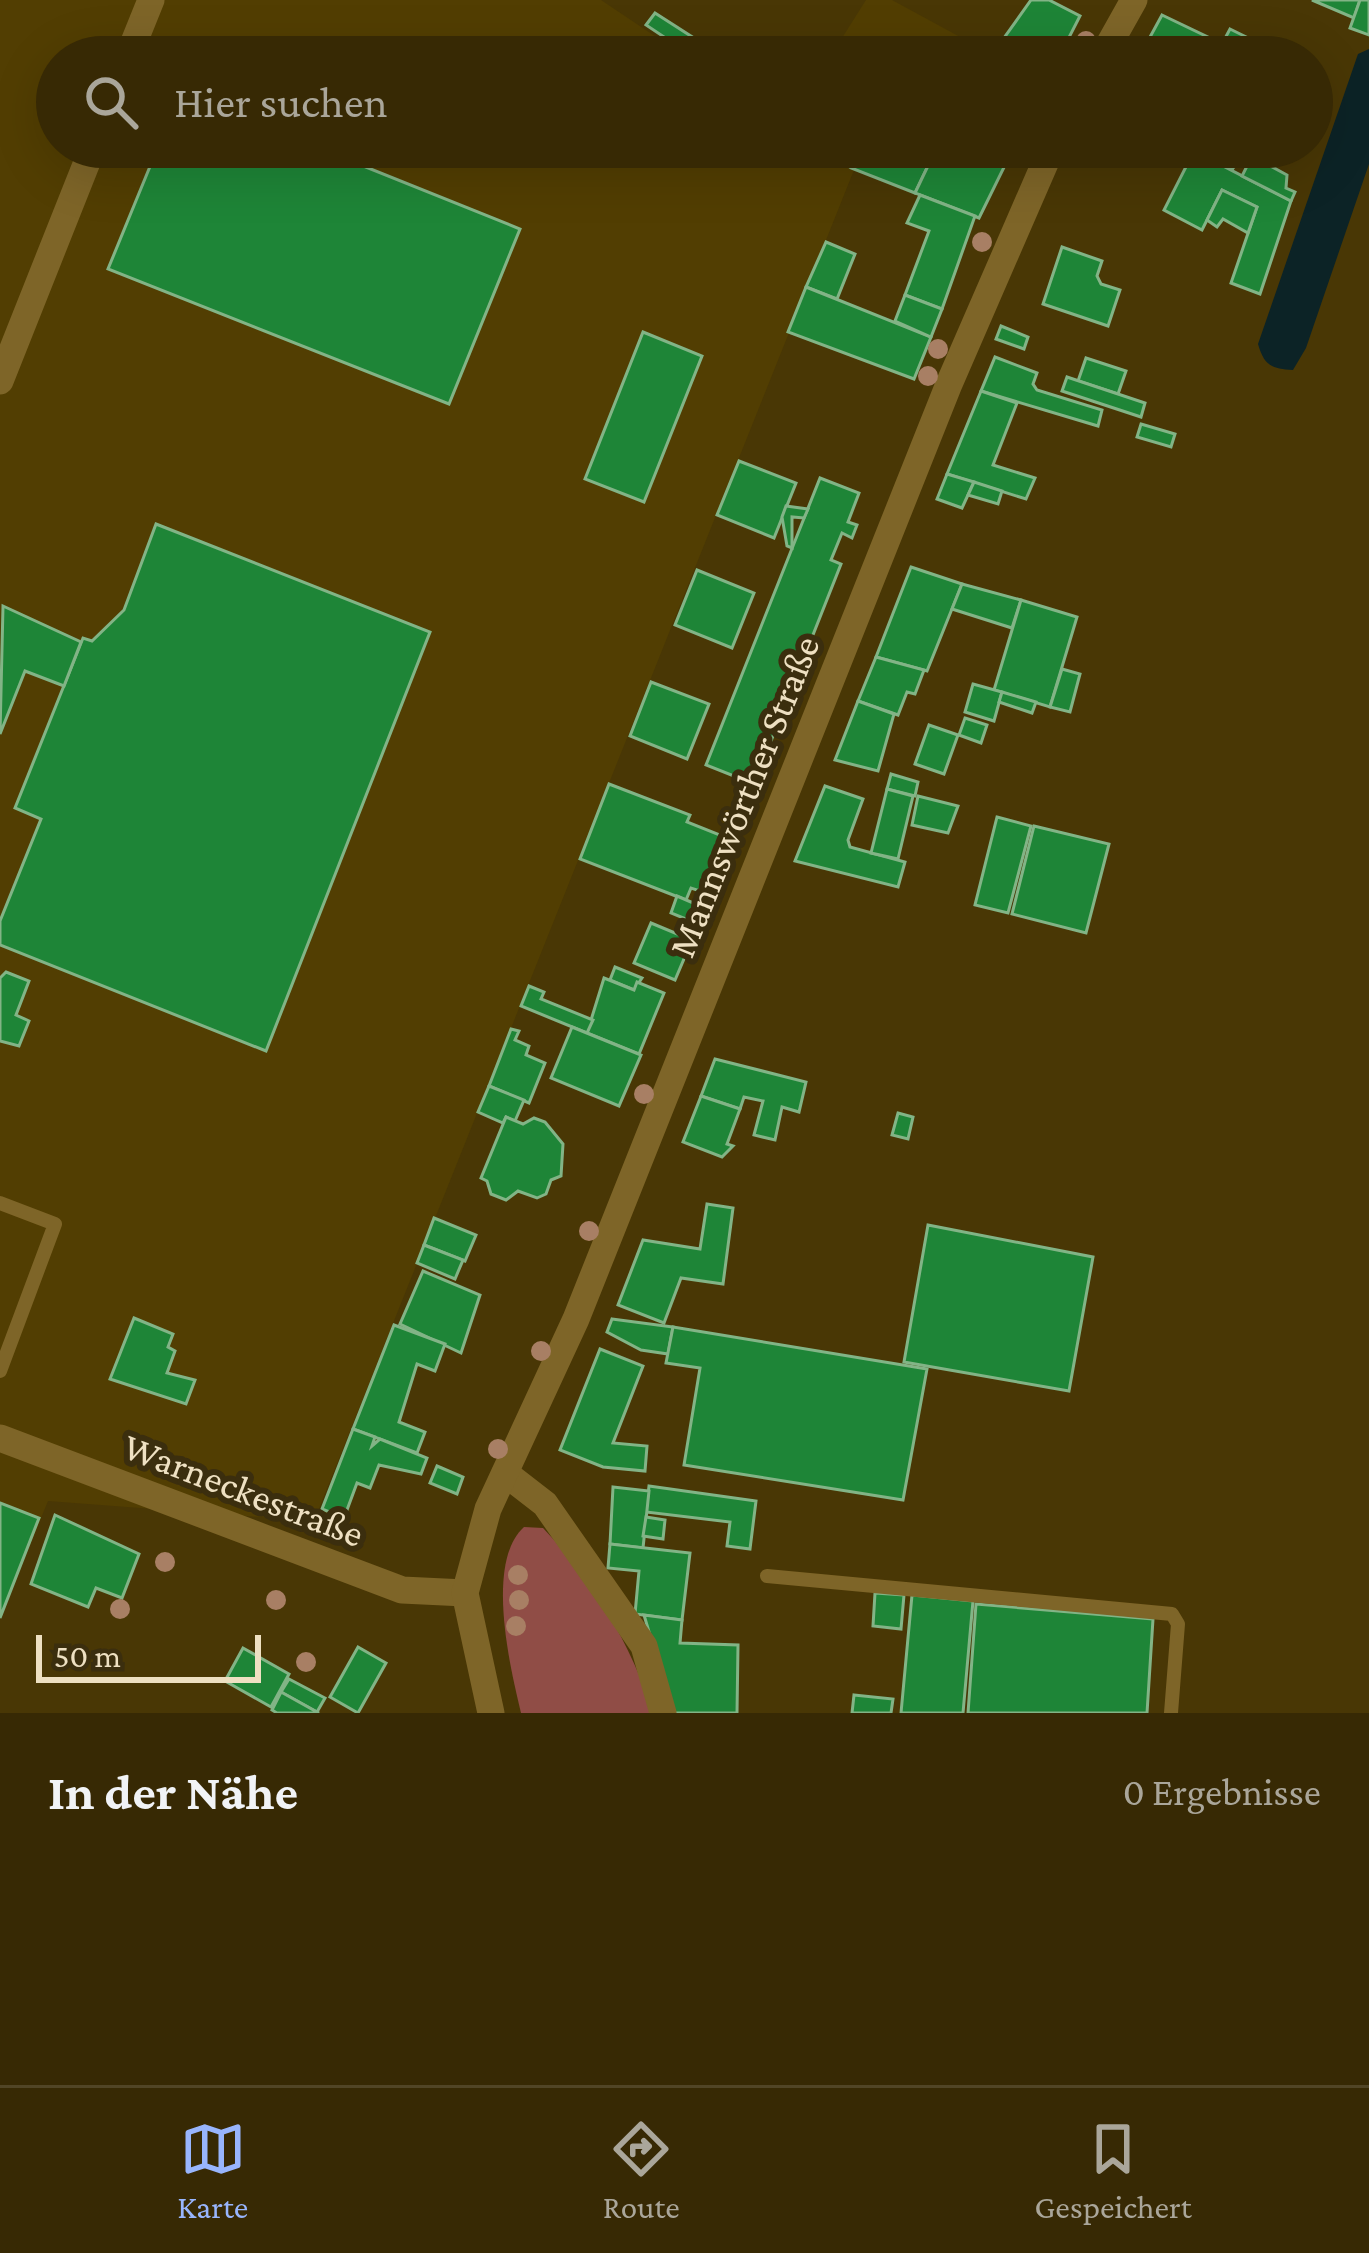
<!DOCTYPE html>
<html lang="de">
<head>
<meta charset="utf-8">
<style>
	body { margin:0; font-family:"Crimson Pro",serif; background:#423513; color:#f1f3f6 }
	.scale { position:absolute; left:36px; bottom:30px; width:225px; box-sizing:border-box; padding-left:12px; border:6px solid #eee0c2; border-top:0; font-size:33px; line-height:42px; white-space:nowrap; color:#eee0c2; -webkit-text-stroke:9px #3b2e0e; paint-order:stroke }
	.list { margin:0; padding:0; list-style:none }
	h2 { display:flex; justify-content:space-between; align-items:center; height:156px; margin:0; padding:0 48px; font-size:51px }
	h2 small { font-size:39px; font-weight:400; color:#aaa69a }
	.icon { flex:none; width:66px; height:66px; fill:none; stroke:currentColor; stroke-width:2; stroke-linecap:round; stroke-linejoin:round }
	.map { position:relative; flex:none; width:1369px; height:1713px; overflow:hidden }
	.search { position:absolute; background:#372904; box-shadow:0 12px 48px #0002; left:36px; right:36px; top:36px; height:132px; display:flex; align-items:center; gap:30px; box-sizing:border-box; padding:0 42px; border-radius:66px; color:#aaa69a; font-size:45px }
	.sheet { height:372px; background:#372904 }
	nav { display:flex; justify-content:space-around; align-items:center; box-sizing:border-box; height:168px; border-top:3px solid #514526; background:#372904; font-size:33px; color:#aaa69a }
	nav a { display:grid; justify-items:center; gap:6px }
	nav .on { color:#98b5fd }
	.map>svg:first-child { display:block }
</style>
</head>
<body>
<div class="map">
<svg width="1369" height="1713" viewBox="0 0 1369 1713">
	<rect width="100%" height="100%" fill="#493705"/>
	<g fill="#523e02">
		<path d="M0 0H601L686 57H57V147H1014L979 218 854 170 314 1521 48 1501 0 1618Z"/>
		<path d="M866 0H892L997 57H830Z"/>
	</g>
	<path fill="#904d46" d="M524 1527 543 1528C593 1581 631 1644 653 1713H521C510 1667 485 1562 524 1527Z"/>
	<path fill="#0c2326" d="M1369 49V164L1306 348 1293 370C1271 369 1264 365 1258 344L1358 54Z"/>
	<g fill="#1e8537" stroke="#82b486" stroke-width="3">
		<path d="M1031 0H1049L1080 16 1059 57H1002L1010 41 1004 38Z"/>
		<path d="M1312 0H1360L1354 18Z"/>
		<path d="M1360 0H1369V35L1350 28Z"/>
		<path d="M655 13 697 40 688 53 646 25Z"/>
		<path d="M1162 15 1216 41 1207 57H1155L1143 50Z"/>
		<path d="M1230 29 1277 52 1274 57 1227 55 1222 44Z"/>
		<path d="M158 147H316L520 229 449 404 108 269Z"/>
		<path d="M820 147H937L915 193 851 168Z"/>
		<path d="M937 147H1014L979 218 915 193Z"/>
		<path d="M1187 147H1246L1232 170Z"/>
		<path d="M1194 151 1291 201 1260 294 1231 283 1257 207 1222 190 1202 230 1164 210Z"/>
		<path d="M1252 156 1287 175 1286 188 1295 192 1291 201 1242 176Z"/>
		<path d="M1222 190 1257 207 1248 233 1223 219 1217 227 1207 220Z"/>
		<path d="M920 195 975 216 942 309 905 295 929 231 907 223Z"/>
		<path d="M826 242 855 254 837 299 806 287Z"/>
		<path d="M1062 247 1102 261 1097 276 1101 284 1120 290 1108 326 1043 304Z"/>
		<path d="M806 287 931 337 914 379 788 332Z"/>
		<path d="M905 295 942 309 931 337 895 321Z"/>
		<path d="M1001 326 1028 337 1024 349 996 339Z"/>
		<path d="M643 332 702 356 644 502 585 479Z"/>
		<path d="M995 357 1037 373 1033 384 1037 390 1102 410 1098 426 981 391Z"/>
		<path d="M1086 358 1126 371 1118 394 1078 381Z"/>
		<path d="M1067 377 1145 403 1141 417 1062 391Z"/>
		<path d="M981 391 1017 403 993 465 1035 478 1026 499 947 474Z"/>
		<path d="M1141 424 1175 434 1171 447 1137 437Z"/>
		<path d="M739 461 796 483 774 538 717 515Z"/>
		<path d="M947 474 974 482 962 508 937 499Z"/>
		<path d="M820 478 859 493 848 522 857 525 852 538 842 533 831 560 841 564 754 784 706 765Z"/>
		<path d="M974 482 1002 491 998 504 968 495Z"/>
		<path d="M786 506 808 509 804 518 792 517V548L787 546 782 517Z"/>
		<path d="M156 524 430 632 266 1051 0 945V921L41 819 15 808 83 638 92 641 124 610Z"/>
		<path d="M911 567 962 584 927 671 876 657Z"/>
		<path d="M697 570 754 593 732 648 675 625Z"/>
		<path d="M962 584 1021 600 1012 628 952 609Z"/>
		<path d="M1021 600 1077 617 1050 707 994 690Z"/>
		<path d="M3 606 81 642 64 686 25 671 0 734Z"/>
		<path d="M876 657 924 670 915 694 907 692 898 715 858 701Z"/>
		<path d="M1062 669 1080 674 1070 712 1050 707Z"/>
		<path d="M651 682 709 704 687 759 630 736Z"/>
		<path d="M973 684 1002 692 994 721 965 712Z"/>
		<path d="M1002 692 1036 702 1032 713 999 702Z"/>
		<path d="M858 701 894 714 878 771 835 760Z"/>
		<path d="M965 718 987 725 981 743 959 735Z"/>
		<path d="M929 725 958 735 944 774 915 764Z"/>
		<path d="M891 774 918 782 915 796 887 789Z"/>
		<path d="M609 784 690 815 687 822 725 837 703 892 691 888 686 900 580 859Z"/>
		<path d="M825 786 863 799 848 840 850 847 905 862 898 887 795 861Z"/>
		<path d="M887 789 913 796 898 859 871 853Z"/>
		<path d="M918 796 958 806 948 833 912 825Z"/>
		<path d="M997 817 1031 826 1008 913 975 905Z"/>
		<path d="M1034 826 1109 844 1086 933 1012 914Z"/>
		<path d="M677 896 705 908 698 924 671 913Z"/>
		<path d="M651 923 692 940 675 980 634 963Z"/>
		<path d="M615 967 642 978 634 990 610 980Z"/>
		<path d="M6 972 29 981 16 1015 29 1021 19 1046 0 1041V978Z"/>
		<path d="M604 978 634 990 637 982 664 993 639 1054 587 1033Z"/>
		<path d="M529 986 544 992 541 999 593 1020 587 1033 521 1006Z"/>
		<path d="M572 1027 641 1055 619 1106 551 1078Z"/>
		<path d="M511 1029 519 1031 515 1040 529 1046 526 1055 545 1063 529 1103 489 1086Z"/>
		<path d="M715 1059 806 1082 799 1112 782 1107 775 1140 754 1135 763 1101 744 1097 740 1109 701 1096Z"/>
		<path d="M489 1086 524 1100 515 1121 506 1117 503 1123 478 1112Z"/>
		<path d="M701 1096 740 1109 727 1144 733 1146 722 1157 683 1142Z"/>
		<path d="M898 1113 913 1117 908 1139 892 1135Z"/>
		<path d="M506 1117 523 1124 534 1118 545 1122 563 1144 561 1176 551 1180 546 1194 537 1198 518 1191 506 1200 491 1194 487 1181 481 1178Z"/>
		<path d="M707 1204 733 1208 723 1284 681 1278 664 1323 618 1305 643 1240 700 1249Z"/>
		<path d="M434 1218 476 1235 465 1261 424 1245Z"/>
		<path d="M928 1225 1093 1257 1069 1391 904 1362Z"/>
		<path d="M424 1245 463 1260 455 1279 417 1263Z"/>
		<path d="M423 1271 480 1295 461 1353 400 1324Z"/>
		<path d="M134 1318 173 1334 168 1347 175 1351 167 1373 195 1380 186 1404 110 1379Z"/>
		<path d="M612 1319 673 1327 668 1354 641 1350 607 1332Z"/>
		<path d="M394 1325 445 1344 435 1371 417 1364 399 1422 425 1432 417 1453 353 1429Z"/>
		<path d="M673 1327 927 1369 903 1500 684 1465 700 1368 666 1363Z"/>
		<path d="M600 1349 643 1366 613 1443 647 1446 645 1471 603 1467 560 1450Z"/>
		<path d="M353 1429 375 1437 372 1446 380 1439 427 1458 421 1474 379 1465 370 1488 357 1483 344 1518 322 1509Z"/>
		<path d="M437 1466 463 1477 457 1494 430 1483Z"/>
		<path d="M649 1486 756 1501 750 1549 727 1546 730 1522 646 1512Z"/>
		<path d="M613 1487 649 1491 643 1548 610 1544Z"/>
		<path d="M0 1503 39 1518 0 1618Z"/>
		<path d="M55 1515 139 1554 122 1598 96 1588 88 1607 31 1584Z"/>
		<path d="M646 1517 665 1520 663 1539 643 1536Z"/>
		<path d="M610 1544 690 1553 682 1620 635 1614 639 1571 608 1568Z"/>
		<path d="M875 1593 904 1595 901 1629 873 1626Z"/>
		<path d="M912 1595 973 1601 963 1713H901Z"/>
		<path d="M976 1604 1153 1619 1147 1713H968Z"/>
		<path d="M644 1615 682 1620 680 1643 738 1645 737 1713H673Z"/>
		<path d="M358 1647 386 1663 358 1713 330 1697Z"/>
		<path d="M243 1648 289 1674 271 1707 225 1681Z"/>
		<path d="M289 1679 325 1698 317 1712 281 1692Z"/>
		<path d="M281 1692 317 1712 319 1713H277L272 1710Z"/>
		<path d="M854 1695 893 1699 891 1713H852Z"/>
	</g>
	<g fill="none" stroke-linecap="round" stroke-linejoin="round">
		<g stroke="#7e6528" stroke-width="14">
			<path d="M0 1203 55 1224 0 1371"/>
			<path d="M767 1576 1172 1614 1178 1624 1171 1713"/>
		</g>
		<g stroke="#7e6528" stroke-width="27">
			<path d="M128 57 151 0"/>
			<path d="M1102 57 1134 0"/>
			<path d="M0 381 93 147"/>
			<path d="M0 1438 402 1590 465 1593"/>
			<path d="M505 1473 545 1504 644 1646 663 1713"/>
			<path d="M491 1713 465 1593 488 1509 576 1319 949 384 1052 147"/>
		</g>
	</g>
	<g fill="#a87f64">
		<circle cx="1086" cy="41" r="10"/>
		<circle cx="982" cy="242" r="10"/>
		<circle cx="938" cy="349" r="10"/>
		<circle cx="928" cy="376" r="10"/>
		<circle cx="644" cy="1094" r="10"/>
		<circle cx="589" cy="1231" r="10"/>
		<circle cx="541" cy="1351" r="10"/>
		<circle cx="498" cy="1449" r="10"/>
		<circle cx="165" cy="1562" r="10"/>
		<circle cx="518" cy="1575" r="10"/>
		<circle cx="276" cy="1600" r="10"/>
		<circle cx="519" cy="1600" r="10"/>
		<circle cx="120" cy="1609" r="10"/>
		<circle cx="516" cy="1626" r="10"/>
		<circle cx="306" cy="1662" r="10"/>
	</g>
	<g text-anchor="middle" stroke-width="12" stroke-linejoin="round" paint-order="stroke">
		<g font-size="39" fill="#eee0c2" stroke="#3b2e0e">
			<text transform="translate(743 796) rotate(-68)" y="14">Mannswörther Straße</text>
			<text transform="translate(244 1489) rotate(21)" y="14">Warneckestraße</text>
		</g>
	</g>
</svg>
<div class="scale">50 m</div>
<div class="search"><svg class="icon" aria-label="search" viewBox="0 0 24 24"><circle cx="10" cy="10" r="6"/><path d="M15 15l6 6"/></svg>Hier suchen</div>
</div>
<section class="sheet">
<h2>In der Nähe<small>0 Ergebnisse</small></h2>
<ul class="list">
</ul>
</section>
<nav>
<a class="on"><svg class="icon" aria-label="map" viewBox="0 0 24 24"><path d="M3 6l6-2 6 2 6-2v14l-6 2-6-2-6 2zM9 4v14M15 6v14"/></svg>Karte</a>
<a><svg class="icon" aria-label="directions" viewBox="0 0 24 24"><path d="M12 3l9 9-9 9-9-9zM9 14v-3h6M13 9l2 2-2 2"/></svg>Route</a>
<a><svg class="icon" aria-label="saved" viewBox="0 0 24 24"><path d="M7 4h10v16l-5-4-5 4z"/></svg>Gespeichert</a>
</nav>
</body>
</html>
